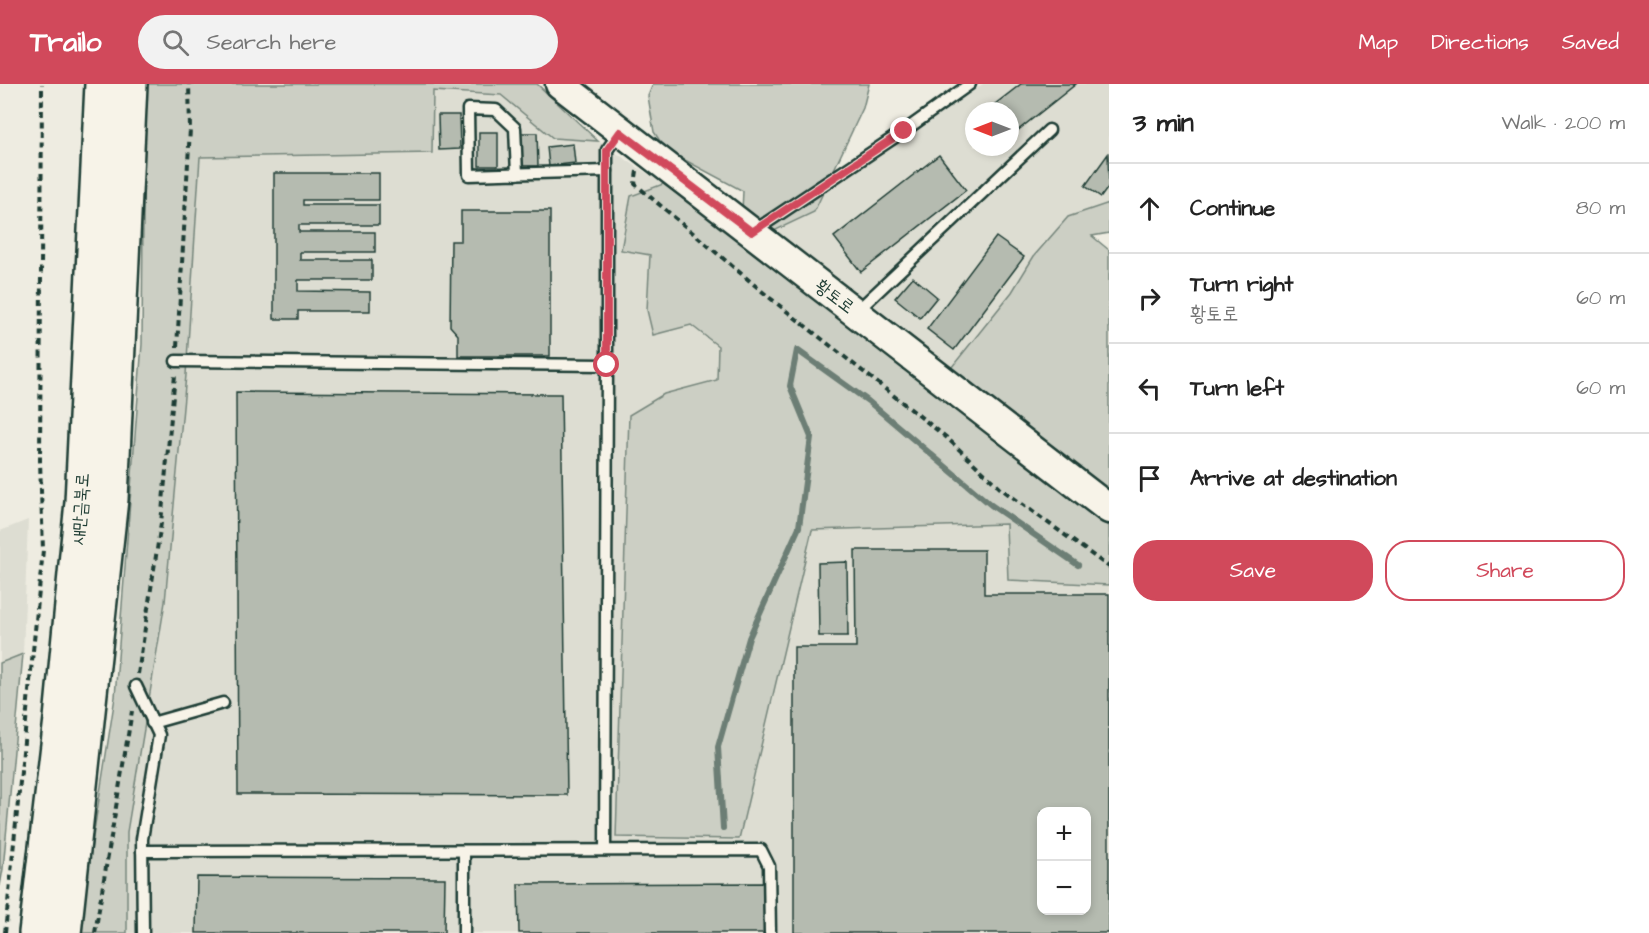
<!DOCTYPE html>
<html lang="en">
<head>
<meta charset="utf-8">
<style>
	body { margin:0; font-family:"Architects Daughter","Poor Story",sans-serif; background:#f2f2f2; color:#222 }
	.controls { position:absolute; right:18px; bottom:18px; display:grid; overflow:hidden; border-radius:12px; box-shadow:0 3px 9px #0003 }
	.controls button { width:54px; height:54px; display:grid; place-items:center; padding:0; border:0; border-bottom:2px solid #e0e0e0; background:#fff; color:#222; font:30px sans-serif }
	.compass { position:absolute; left:965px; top:18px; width:54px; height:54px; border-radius:50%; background:#fff; box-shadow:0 3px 9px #0003; rotate:270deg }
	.stop { position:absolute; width:18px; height:18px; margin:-14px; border:4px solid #d1495b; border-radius:50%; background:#fff }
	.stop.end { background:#d1495b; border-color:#fff; box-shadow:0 2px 6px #0008 }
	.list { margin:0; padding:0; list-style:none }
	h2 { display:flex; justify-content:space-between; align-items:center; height:78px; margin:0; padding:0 24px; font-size:26px }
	h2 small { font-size:20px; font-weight:400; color:#767676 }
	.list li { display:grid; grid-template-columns:39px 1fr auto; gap:18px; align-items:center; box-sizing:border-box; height:90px; padding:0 24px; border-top:2px solid #e0e0e0 }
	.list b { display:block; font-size:22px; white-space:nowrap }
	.list p { margin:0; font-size:20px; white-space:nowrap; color:#767676 }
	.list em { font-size:20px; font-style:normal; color:#767676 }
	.actions { display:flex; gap:12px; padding:18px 24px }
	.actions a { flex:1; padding:14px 0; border:2px solid #d1495b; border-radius:24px; text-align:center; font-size:21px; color:#d1495b }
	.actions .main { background:#d1495b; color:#fff }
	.icon { flex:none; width:33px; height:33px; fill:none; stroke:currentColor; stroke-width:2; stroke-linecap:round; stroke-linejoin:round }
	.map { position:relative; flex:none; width:1109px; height:849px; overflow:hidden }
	header { display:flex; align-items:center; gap:36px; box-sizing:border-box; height:84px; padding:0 30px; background:#d1495b; color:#fff }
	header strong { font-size:28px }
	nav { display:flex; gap:33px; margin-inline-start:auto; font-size:21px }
	.search { width:420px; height:54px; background:#f2f2f2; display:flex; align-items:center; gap:15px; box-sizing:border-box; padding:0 21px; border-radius:33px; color:#767676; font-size:22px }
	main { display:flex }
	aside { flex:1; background:#fff }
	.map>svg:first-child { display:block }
</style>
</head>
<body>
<header>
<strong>Trailo</strong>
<div class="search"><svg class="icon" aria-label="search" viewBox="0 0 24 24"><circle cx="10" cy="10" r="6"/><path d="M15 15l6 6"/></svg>Search here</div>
<nav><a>Map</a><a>Directions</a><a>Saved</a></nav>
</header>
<main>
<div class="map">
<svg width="1109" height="849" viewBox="0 0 1109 849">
	<rect width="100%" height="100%" fill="#eeece1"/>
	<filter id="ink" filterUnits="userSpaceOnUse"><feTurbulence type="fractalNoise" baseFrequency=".0167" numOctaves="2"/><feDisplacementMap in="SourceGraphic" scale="12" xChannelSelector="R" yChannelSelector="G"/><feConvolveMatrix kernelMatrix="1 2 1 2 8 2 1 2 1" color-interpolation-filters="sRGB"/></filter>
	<g filter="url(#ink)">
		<g fill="#ddddd2" fill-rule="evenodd">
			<path d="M983 0H1109V119L1067 133 1034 172 1012 208 947 289 774 147 813 128 822 110ZM974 27H1010V63H974Z"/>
			<path d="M433 7 501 12 553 54 598 57 663 100 810 208 811 445 1007 440 1008 496 1109 501V849H127V748L165 518 186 291 200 73 432 69ZM1042 728H1086V826H1042Z"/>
			<path d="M28 436 23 570 0 579V447Z"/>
		</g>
		<g fill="#cccfc4" stroke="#76867c" stroke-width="1.5">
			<path d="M144 0H537L598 57 553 54 501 11 433 7 432 69 200 73 186 291 165 518 127 748V849H78L115 613 142 260Z"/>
			<path d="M653 0H869L863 24 814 128 774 147 742 127 743 107 666 66 654 48 648 12Z"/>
			<path d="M663 100 810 208 1109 442V501L1008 496 1006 440 812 446 739 755 616 753 629 331 664 310 717 296 718 262 691 241 653 251 647 226 650 171 621 166 631 112Z"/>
			<path d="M1109 119V149L1092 152 1109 166V410L947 289 1012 208 1034 172 1068 133Z"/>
			<path d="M23 570 3 785 0 802V579Z"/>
		</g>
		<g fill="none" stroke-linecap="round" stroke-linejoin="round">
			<path stroke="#6c7e74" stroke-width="6" d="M723 744 718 663 749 554 799 443 811 353 790 302 797 266 868 317 991 421 1078 481"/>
		</g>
		<g fill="#b5bbb0" stroke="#1f3d34" stroke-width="1.5" fill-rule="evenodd">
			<path d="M1021 0H1076L1012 51 1010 27H992L990 24Z"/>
			<path d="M438 31H459L460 65 439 66Z"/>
			<rect x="479" y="48" width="19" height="34"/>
			<path d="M517 49H537L538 82H518Z"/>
			<path d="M573 60 575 79 549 82 547 63Z"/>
			<path d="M1108 70 1109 102 1101 113 1085 102Z"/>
			<path d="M939 71 966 106 861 188 834 153Z"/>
			<path d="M274 89H379V116H303V121H379V141H299V148H375V168H300V176H372V196H298V207L370 208V227H298V235H274Z"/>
			<path d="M461 127H550V272H458V251L450 242 451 157H461Z"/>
			<path d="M996 153 1024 173 954 266 927 245Z"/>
			<path d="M913 193 937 213 920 234 895 214Z"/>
			<path d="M236 308 561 310 567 711 238 710Z"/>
			<path d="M855 466H984V510H1109V849H794V563H856ZM1042 728H1086V826H1042Z"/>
			<path d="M847 478 848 552H819L818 479Z"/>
			<path d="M197 793 445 794 444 849H196Z"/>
			<path d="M765 799 766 849H519L518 800Z"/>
		</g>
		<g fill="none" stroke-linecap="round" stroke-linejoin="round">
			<g stroke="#1f3d34" stroke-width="15">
				<g id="service">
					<path d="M517 90 515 44 496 26 468 25 469 91 607 87"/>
					<path d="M754 147 904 47 970 0"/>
					<path d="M856 228 1049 46"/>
					<path d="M176 277 607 281 605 766"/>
					<path d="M607 281V66L619 49"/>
					<path d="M136 602 159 651 142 755 143 849"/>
					<path d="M152 639 223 619"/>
					<path d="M142 767 761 766 769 782 770 849"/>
					<path d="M464 767V849"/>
				</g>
			</g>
			<g stroke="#1f3d34" stroke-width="33">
				<path id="secondary" d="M560 0 1109 425"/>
			</g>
			<g stroke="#1f3d34" stroke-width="38">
				<g id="trunk">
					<path d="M36 849 61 635 82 418 102 0"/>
					<path d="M64 849 111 415 130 0"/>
				</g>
			</g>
			<g stroke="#1f3d34" stroke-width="4" stroke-dasharray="6 4.5" stroke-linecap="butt">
				<path d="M637 87 635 100 770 214 946 353 1000 404 1109 483"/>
				<path d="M177 263 190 45 189 0"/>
				<path d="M138 590 161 439 175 291"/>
				<path d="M5 849 43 466 40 377 42 0"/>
				<path d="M95 849 132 627"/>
			</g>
			<use href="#service" stroke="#f7f3e8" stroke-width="10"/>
			<use href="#secondary" stroke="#f7f3e8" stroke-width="28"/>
			<use href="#trunk" stroke="#f7f3e8" stroke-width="33"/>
		</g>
	</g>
	<g fill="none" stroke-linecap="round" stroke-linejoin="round" filter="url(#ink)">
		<path stroke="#d1495b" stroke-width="8" d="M607 281V66L620 48 752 148 904 47"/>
	</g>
	<g text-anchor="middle" stroke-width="5" stroke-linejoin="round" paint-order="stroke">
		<g font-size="18" fill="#1f3d34" stroke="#f7f3e8">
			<text transform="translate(835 212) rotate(37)" y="6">황토로</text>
			<text transform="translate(80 425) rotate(-86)" y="6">새만금북로</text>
		</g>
	</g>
</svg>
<div class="controls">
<button>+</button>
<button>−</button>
</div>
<svg class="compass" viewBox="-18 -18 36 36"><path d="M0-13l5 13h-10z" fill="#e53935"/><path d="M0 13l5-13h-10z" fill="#767676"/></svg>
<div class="stop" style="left:607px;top:281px"></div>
<div class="stop end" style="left:904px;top:47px"></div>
</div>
<aside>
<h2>3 min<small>Walk · 200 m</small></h2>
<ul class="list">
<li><svg class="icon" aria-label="ahead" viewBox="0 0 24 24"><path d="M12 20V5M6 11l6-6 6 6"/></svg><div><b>Continue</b></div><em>80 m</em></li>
<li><svg class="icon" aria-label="right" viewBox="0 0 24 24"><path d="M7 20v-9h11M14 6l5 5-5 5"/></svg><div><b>Turn right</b><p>황토로</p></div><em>60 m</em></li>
<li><svg class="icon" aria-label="left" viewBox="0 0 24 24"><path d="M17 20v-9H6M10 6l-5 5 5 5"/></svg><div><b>Turn left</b></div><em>60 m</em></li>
<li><svg class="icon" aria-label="arrive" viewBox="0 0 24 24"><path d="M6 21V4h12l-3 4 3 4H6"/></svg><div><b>Arrive at destination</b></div></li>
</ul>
<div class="actions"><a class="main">Save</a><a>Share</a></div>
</aside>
</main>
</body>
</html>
